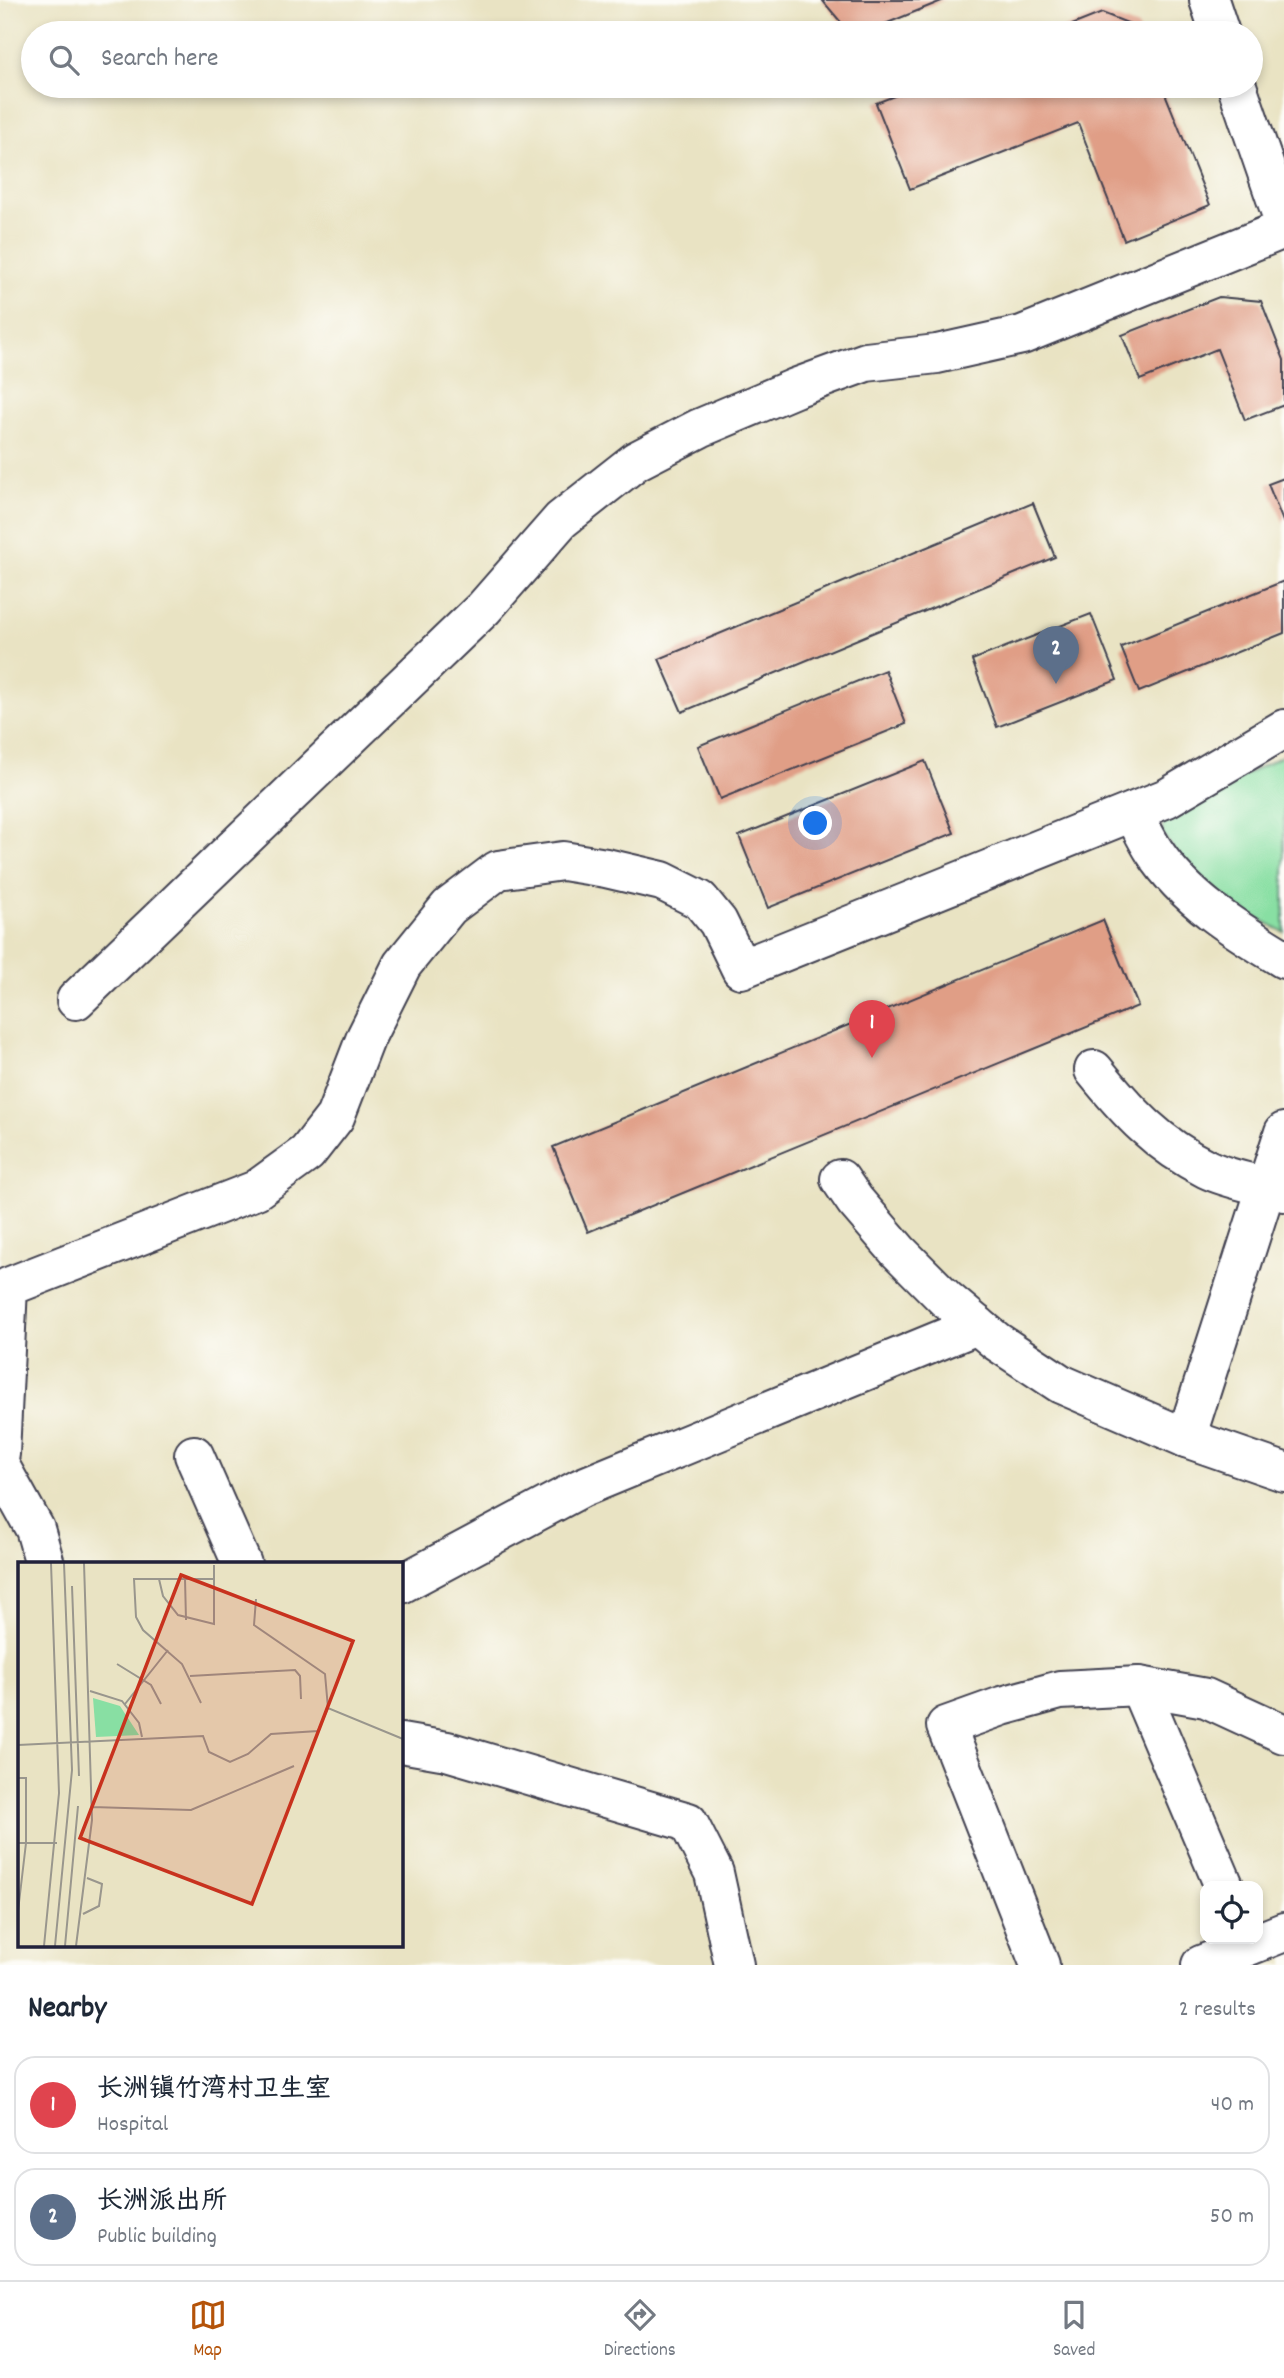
<!DOCTYPE html>
<html lang="en">
<head>
<meta charset="utf-8">
<style>
	body { margin:0; font-family:Dekko,"LXGW WenKai TC",sans-serif; background:#f2f2f3; color:#1f2937 }
	.controls { position:absolute; right:21px; bottom:21px; display:grid; overflow:hidden; border-radius:14px; box-shadow:0 4px 10px #0003 }
	.controls button { width:63px; height:63px; display:grid; place-items:center; padding:0; border:0; border-bottom:2px solid #e0e1e3; background:#fff; color:#1f2937; font:35px sans-serif }
	.you { position:absolute; left:816px; top:824px; width:24px; height:24px; margin:-18px; border:5px solid #fff; border-radius:50%; background:#1a73e8; box-shadow:0 0 0 10px #1a73e833 }
	.badge { display:grid; place-items:center; width:46px; height:46px; border-radius:50%; background:#b45309; color:#fff; font-size:23px; font-weight:700 }
	.pin { position:absolute; translate:-50% -58px; filter:drop-shadow(0 2px 4px #0008) }
	.pin::after { content:''; position:absolute; top:37px; width:24px; height:21px; background:inherit; clip-path:polygon(0 0,100% 0,50% 100%) }
	.list { margin:0; padding:0; list-style:none }
	h2 { display:flex; justify-content:space-between; align-items:center; height:91px; margin:0; padding:0 28px; font-size:30px }
	h2 small { font-size:23px; font-weight:400; color:#747a83 }
	.list li { display:grid; grid-template-columns:46px 1fr auto; gap:21px; align-items:center; box-sizing:border-box; height:98px; margin:0 14px 14px; padding:0 14px; border:2px solid #e0e1e3; border-radius:21px }
	.list b { display:block; font-size:26px; white-space:nowrap }
	.list p { margin:0; font-size:23px; white-space:nowrap; color:#747a83 }
	.list em { font-size:23px; font-style:normal; color:#747a83 }
	.icon { flex:none; width:38px; height:38px; fill:none; stroke:currentColor; stroke-width:2; stroke-linecap:round; stroke-linejoin:round }
	.map { position:relative; flex:none; width:1284px; height:1965px; overflow:hidden }
	.search { position:absolute; background:#fff; box-shadow:0 4px 10px #0003; left:21px; right:21px; top:21px; height:77px; display:flex; align-items:center; gap:18px; box-sizing:border-box; padding:0 24px; border-radius:38px; color:#747a83; font-size:26px }
	.sheet { height:315px; background:#fff }
	nav { display:flex; justify-content:space-around; align-items:center; box-sizing:border-box; height:98px; border-top:2px solid #e0e1e3; background:#fff; font-size:19px; color:#747a83 }
	nav a { display:grid; justify-items:center; gap:4px }
	nav .on { color:#b45309 }
	.map>svg:first-child { display:block }
</style>
</head>
<body>
<div class="map">
<svg width="1284" height="1965" viewBox="0 0 1284 1965">
	<rect width="100%" height="100%" fill="#fdfcf7"/>
	<filter id="ink" filterUnits="userSpaceOnUse"><feTurbulence type="fractalNoise" baseFrequency=".0143" numOctaves="2"/><feDisplacementMap in="SourceGraphic" scale="14" xChannelSelector="R" yChannelSelector="G"/><feConvolveMatrix kernelMatrix="1 2 1 2 8 2 1 2 1" color-interpolation-filters="sRGB"/></filter>
	<filter id="wash" filterUnits="userSpaceOnUse"><feTurbulence type="fractalNoise" baseFrequency=".00686" numOctaves="4" result="noise"/><feDisplacementMap in="SourceGraphic" scale="28" xChannelSelector="R" yChannelSelector="G"/><feGaussianBlur stdDeviation="1.57" result="paint"/><feColorMatrix in="noise" values="0 0 0 0 0 0 0 0 0 0 0 0 0 0 0 0 0 1.4 0 .05"/><feComposite in="paint" operator="in"/></filter>
	<g filter="url(#wash)">
		<rect width="100%" height="100%" fill="#e9e3c3"/>
		<path fill="#88dfa3" stroke="#55806f" stroke-width="2" d="M1284 755V932L1236 907 1181 860 1162 833 1164 817Z"/>
		<g id="blocks">
			<g fill="#e09e86">
				<path d="M822 0H944L863 33H850Z"/>
				<path d="M1102 13 1138 27 1141 33H1052Z"/>
				<path d="M920 86H1162L1210 205 1124 240 1078 123 910 189 876 103Z"/>
				<path d="M1219 297 1261 301 1284 360V405L1245 420 1217 349 1140 380 1122 335Z"/>
				<path d="M1284 478V524L1268 484Z"/>
				<path d="M1033 503 1055 557 682 712 659 659Z"/>
				<path d="M1284 581V633L1139 692 1121 647Z"/>
				<path d="M1091 614 1117 680 997 727 972 660Z"/>
				<path d="M885 670 906 724 720 799 698 746Z"/>
				<path d="M925 761 954 833 768 908 739 836Z"/>
				<path d="M1103 920 1138 1006 588 1232 553 1147Z"/>
			</g>
		</g>
	</g>
	<g filter="url(#ink)">
		<use href="#blocks" fill-opacity="0" stroke="#403f4f" stroke-width="2"/>
		<g fill="none" stroke-linecap="round" stroke-linejoin="round">
			<g stroke="#403f4f" stroke-width="42">
				<g id="minor">
					<path d="M1209 0 1220 33"/>
					<path d="M1237 86 1284 222"/>
					<path d="M1133 812C1140 825 1146 839 1154 851 1185 899 1236 930 1284 959"/>
					<path d="M76 1000 484 608 561 520 636 461 700 428 795 388 866 362 937 354 1022 335 1284 229"/>
					<path d="M1094 1070C1128 1112 1157 1144 1207 1169 1230 1180 1259 1184 1284 1192"/>
					<path d="M840 1179 855 1201 898 1251 946 1299 996 1341 1061 1384 1186 1438 1284 1472"/>
					<path d="M1186 1438 1284 1132"/>
					<path d="M0 1454 8 1287 256 1190 307 1153 335 1117 366 1037 402 965 449 907 498 870 563 861 606 868 662 881 700 900 718 922 741 969 1167 798 1284 729"/>
					<path d="M194 1455 242 1564"/>
					<path d="M0 1466 35 1529 45 1564"/>
					<path d="M401 1584 581 1488 977 1325"/>
					<path d="M1139 1686 1224 1886"/>
					<path d="M401 1743 447 1751 688 1822 714 1873 734 1965"/>
					<path d="M1040 1965 946 1726 1002 1706 1060 1690 1139 1686 1206 1698 1284 1734"/>
					<path d="M1201 1965 1284 1932"/>
				</g>
			</g>
			<use href="#minor" stroke="#fff" stroke-width="38"/>
		</g>
	</g>
	<g transform="translate(18 1562)">
		<rect width="385" height="385" fill="#e9e3c3"/>
		<path d="M75 136 102 144 121 173 78 175Z" fill="#88dfa3"/>
		<path fill="none" stroke="#99968d" stroke-width="2" d="M141 17 145 34 160 53 196 62V3M167 17 168 58M54 24 61 214M238 37 236 63 307 112 310 146M99 102 133 123 143 142M172 114 277 108 282 114 283 137M72 129 104 139 121 161 124 175M183 141 164 102 125 68 118 55 116 17H196M107 142 150 88M0 183 185 174 191 190 212 200 230 192 253 172 300 169 310 146 385 177M0 216H8V281L0 349M74 245 173 248 276 204M0 281H39M65 352 81 344 84 322 69 316M26 384 41 231 33 1M37 384 54 208 46 1M47 384 60 244M58 384 74 258 66 1"/>
		<path fill="#c8321e" fill-opacity="0.15" stroke="#c8321e" stroke-width="3.5" d="M163 13 335 79 234 342 62 276Z"/>
		<rect width="385" height="385" fill="none" stroke="#22223b" stroke-width="3.5"/>
	</g>
</svg>
<div class="controls">
<button><svg class="icon" aria-label="locate" viewBox="0 0 24 24"><circle cx="12" cy="12" r="6"/><path d="M12 2v4M12 18v4M2 12h4M18 12h4"/></svg></button>
</div>
<div class="you"></div>
<div class="pin badge" style="left:872px;top:1058px;background:#e0444e">1</div>
<div class="pin badge" style="left:1056px;top:684px;background:#5c6f8a">2</div>
<div class="search"><svg class="icon" aria-label="search" viewBox="0 0 24 24"><circle cx="10" cy="10" r="6"/><path d="M15 15l6 6"/></svg>Search here</div>
</div>
<section class="sheet">
<h2>Nearby<small>2 results</small></h2>
<ul class="list">
<li><span class="badge" style="background:#e0444e">1</span><div><b>长洲镇竹湾村卫生室</b><p>Hospital</p></div><em>40 m</em></li>
<li><span class="badge" style="background:#5c6f8a">2</span><div><b>长洲派出所</b><p>Public building</p></div><em>50 m</em></li>
</ul>
</section>
<nav>
<a class="on"><svg class="icon" aria-label="map" viewBox="0 0 24 24"><path d="M3 6l6-2 6 2 6-2v14l-6 2-6-2-6 2zM9 4v14M15 6v14"/></svg>Map</a>
<a><svg class="icon" aria-label="directions" viewBox="0 0 24 24"><path d="M12 3l9 9-9 9-9-9zM9 14v-3h6M13 9l2 2-2 2"/></svg>Directions</a>
<a><svg class="icon" aria-label="saved" viewBox="0 0 24 24"><path d="M7 4h10v16l-5-4-5 4z"/></svg>Saved</a>
</nav>
</body>
</html>
